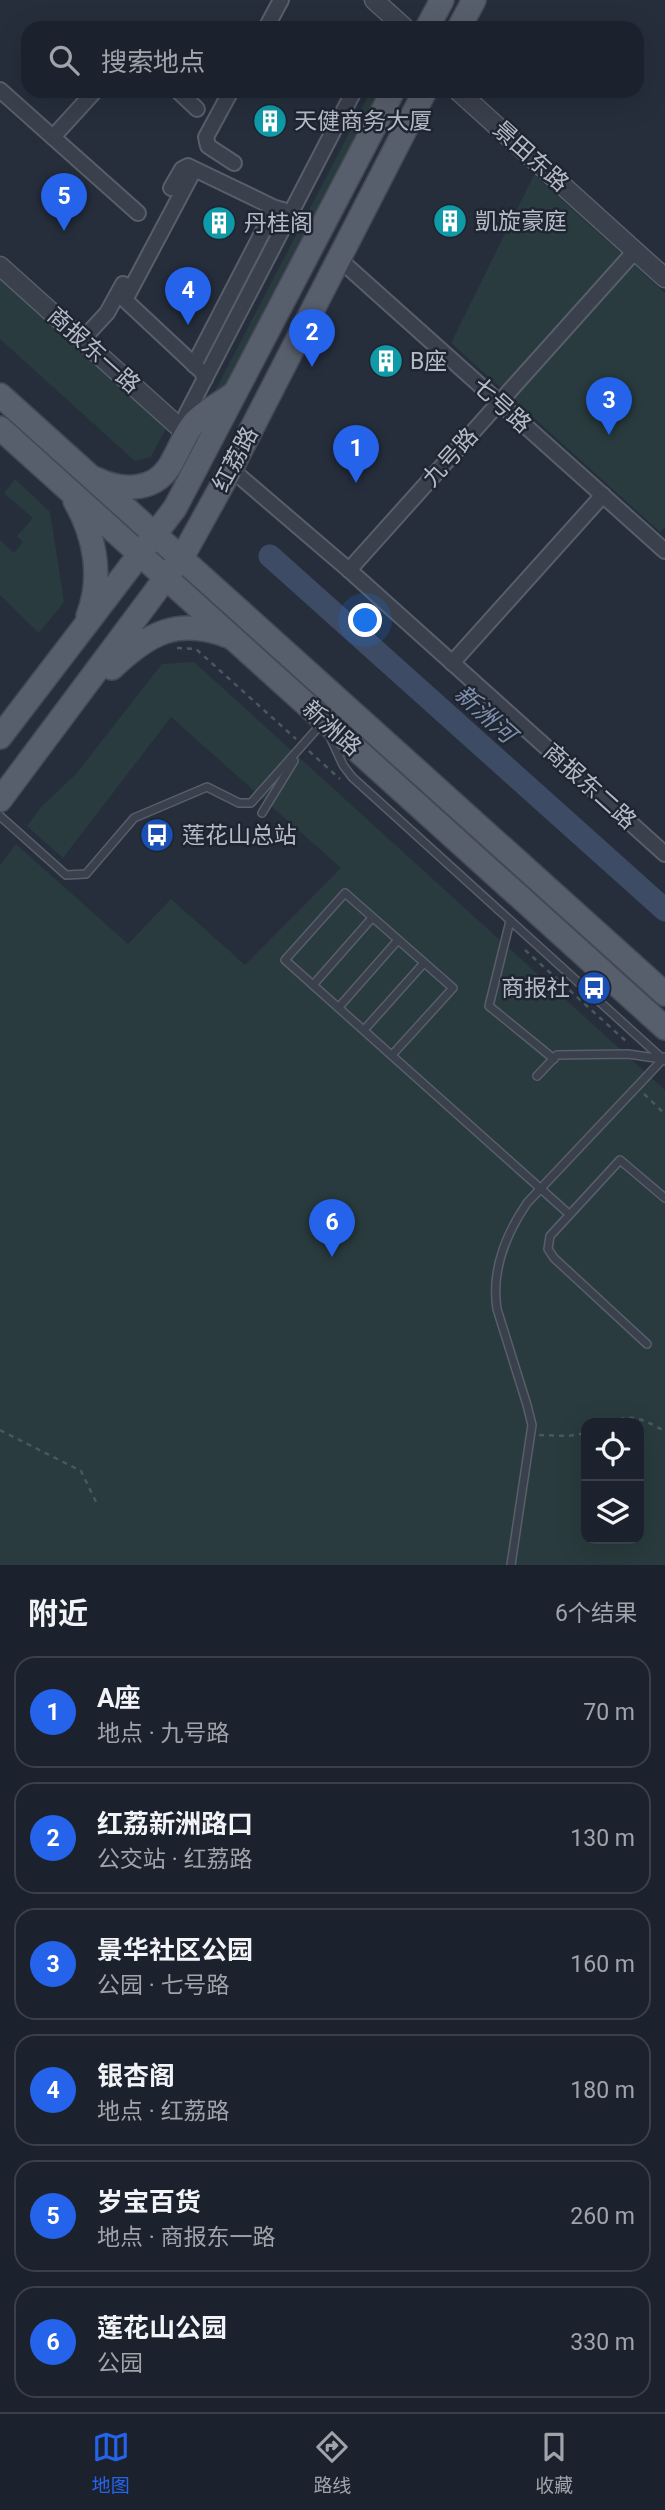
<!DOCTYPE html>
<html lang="zh">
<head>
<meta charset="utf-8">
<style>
	body { margin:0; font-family:Roboto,"Noto Sans SC",sans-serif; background:#252a35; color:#f1f3f6 }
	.controls { position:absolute; right:21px; bottom:21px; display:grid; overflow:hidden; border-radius:14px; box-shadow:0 7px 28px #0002 }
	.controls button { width:63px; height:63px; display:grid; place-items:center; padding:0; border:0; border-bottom:2px solid #3a3f49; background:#1c222d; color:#f1f3f6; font:35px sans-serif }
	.you { position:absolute; left:366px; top:621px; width:24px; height:24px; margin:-18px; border:5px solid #fff; border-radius:50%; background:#1a73e8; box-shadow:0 0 0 10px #1a73e833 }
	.badge { display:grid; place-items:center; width:46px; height:46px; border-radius:50%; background:#2563eb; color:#fff; font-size:23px; font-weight:700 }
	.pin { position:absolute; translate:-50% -58px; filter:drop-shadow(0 2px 4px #0008) }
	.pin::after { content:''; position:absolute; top:37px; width:24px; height:21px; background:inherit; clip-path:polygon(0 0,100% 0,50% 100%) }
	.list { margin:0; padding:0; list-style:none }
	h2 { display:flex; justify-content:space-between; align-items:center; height:91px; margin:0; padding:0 28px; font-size:30px }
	h2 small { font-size:23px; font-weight:400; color:#a0a4aa }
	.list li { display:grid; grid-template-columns:46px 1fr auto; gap:21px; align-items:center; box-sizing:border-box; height:112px; margin:0 14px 14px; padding:0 14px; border:2px solid #3a3f49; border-radius:21px }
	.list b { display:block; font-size:26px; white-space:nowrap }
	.list p { margin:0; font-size:23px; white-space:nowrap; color:#a0a4aa }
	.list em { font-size:23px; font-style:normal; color:#a0a4aa }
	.icon { flex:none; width:38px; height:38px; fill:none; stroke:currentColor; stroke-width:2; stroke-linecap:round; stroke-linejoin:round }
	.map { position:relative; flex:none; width:665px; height:1565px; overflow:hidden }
	.search { position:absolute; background:#1c222d; box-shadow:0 7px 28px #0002; left:21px; right:21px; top:21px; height:77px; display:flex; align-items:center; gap:18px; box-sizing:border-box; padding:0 24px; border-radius:21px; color:#a0a4aa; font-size:26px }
	.sheet { height:847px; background:#1c222d }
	nav { display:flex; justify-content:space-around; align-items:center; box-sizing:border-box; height:98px; border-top:2px solid #3a3f49; background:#1c222d; font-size:19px; color:#a0a4aa }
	nav a { display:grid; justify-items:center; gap:4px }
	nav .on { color:#2563eb }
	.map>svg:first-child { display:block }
</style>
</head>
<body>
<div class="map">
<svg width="665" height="1565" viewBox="0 0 665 1565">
	<rect width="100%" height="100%" fill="#262e3c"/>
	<g fill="#293b3e" fill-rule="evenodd">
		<path d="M371 91 384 98 243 370 215 396 216 389Z"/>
		<path d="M534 175 665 293V527L660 532 451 343Z"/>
		<path d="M0 278 166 428 151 457 135 461 0 339Z"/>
		<path d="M15 479 50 512 64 602 39 633 0 595V540L14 553 23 542 17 536 33 518 4 493Z"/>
		<path d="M194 662 665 1090V1565H0V865L16 844 128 944 171 899 245 965 341 868 171 717 63 858 27 826 41 807 76 774 162 664ZM586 1423H639V1539H586Z"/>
	</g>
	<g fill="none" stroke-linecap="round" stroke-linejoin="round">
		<path stroke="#3d4b64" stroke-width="23" d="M270 556 665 910"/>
		<g stroke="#585e6a" stroke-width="10">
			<g id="service">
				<path d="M330 737 343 765 352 777 665 1061"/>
				<path d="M262 813 294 761"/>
				<path d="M0 816 66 875 86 874 134 818 207 787 239 803H251L323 722"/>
				<path d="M510 921 489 1006 554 1059"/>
				<path d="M313 985 372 918"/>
				<path d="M339 1007 398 940"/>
				<path d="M364 1030 424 963"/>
				<path d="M392 1055 453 988 345 893 285 960 569 1214"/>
				<path d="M537 1076 557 1055 628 1054 662 1059"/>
				<path d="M647 1344 554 1258 548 1249 550 1236 620 1160 665 1198"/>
				<path d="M511 1565 532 1425 527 1405 497 1309C491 1271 506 1234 527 1203L665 1057"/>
			</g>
		</g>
		<g stroke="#585e6a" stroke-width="18">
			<g id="minor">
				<path d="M266 28 281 0"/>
				<path d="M0 90 138 213"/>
				<path d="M178 91 197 109"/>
				<path d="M231 91 206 137 208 146 234 163"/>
				<path d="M53 137 95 91"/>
				<path d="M194 170 125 300 202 372 205 379"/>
				<path d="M171 188 182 169 188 166 275 208 283 210"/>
				<path d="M339 259 665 551"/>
				<path d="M82 340 107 313 123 284"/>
				<path d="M194 365 275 208"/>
				<path d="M196 421 186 415 354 91"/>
				<path d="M231 469 349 570 665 854"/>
				<path d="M349 570 635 251"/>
				<path d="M452 663 603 495"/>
			</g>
		</g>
		<g stroke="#585e6a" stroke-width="21">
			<g id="tertiary">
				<path d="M374 0 405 28"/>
				<path d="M458 91 665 278"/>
				<path d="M0 266 179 427 186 436"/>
			</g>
		</g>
		<g stroke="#434955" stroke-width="26">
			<g id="primary">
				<path d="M427 28 442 0"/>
				<path d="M459 28 474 0"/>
				<path d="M0 395 665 994"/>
				<path d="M0 428 665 1028"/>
				<path d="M96 479C120 491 153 492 169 467 178 453 183 437 193 424 203 412 220 404 232 395"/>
				<path d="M75 501C95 536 103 577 88 616"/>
				<path d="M112 668C149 633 177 617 228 636"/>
				<path d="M0 737 175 508 393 91"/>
				<path d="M0 800 185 552 231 469 425 91"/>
			</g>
		</g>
		<g stroke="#48585c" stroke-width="2.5" stroke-dasharray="5 5" stroke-linecap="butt">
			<path d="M177 648 196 649 296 739"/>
			<path d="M309 751 340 779"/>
			<path d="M525 950 629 1044"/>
			<path d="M644 1094 665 1114"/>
			<path d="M610 1423C634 1412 643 1420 665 1431"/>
			<path d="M0 1430 81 1471 97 1504"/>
			<path d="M539 1435 568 1436 586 1433"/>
		</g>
		<use href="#service" stroke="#3a404c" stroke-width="7"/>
		<use href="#minor" stroke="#3a404c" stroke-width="14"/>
		<use href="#tertiary" stroke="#3a404c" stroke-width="18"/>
		<use href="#primary" stroke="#585f6c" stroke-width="23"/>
	</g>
	<defs>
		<g id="building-disc" transform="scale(1.75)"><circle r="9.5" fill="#0f9aa8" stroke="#1f2531"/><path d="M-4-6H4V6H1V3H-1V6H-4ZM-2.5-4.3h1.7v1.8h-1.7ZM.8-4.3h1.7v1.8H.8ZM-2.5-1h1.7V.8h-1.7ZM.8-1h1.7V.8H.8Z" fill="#fff"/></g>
		<g id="bus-disc" transform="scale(1.75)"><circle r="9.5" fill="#1a4fb4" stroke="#1f2531"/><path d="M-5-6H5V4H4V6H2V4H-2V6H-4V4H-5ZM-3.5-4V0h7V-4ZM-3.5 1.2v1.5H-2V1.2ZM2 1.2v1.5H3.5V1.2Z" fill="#fff"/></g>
	</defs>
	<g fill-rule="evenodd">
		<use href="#building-disc" x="270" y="121"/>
		<use href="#building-disc" x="450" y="221"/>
		<use href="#building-disc" x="219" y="223"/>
		<use href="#building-disc" x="386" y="361"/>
		<use href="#bus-disc" x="157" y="835"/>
		<use href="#bus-disc" x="594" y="988"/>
	</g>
	<g text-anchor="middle" stroke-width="5" stroke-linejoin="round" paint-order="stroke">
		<g font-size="23" fill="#b5bbc7" stroke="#1f2531" text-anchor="start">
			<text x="294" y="129">天健商务大厦</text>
			<text x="475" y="229">凱旋豪庭</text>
			<text x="244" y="231">丹桂阁</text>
			<text x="410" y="369">B座</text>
			<text x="182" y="843">莲花山总站</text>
			<text x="570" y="996" text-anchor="end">商报社</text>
		</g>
		<g font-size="23" fill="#b5bbc7" stroke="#1f2531">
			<text transform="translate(531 156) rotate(42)" y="8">景田东路</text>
			<text transform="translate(94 350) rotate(42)" y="8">商报东一路</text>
			<text transform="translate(502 405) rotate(42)" y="8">七号路</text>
			<text transform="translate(450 457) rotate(-48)" y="8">九号路</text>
			<text transform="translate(235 459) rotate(-62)" y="8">红荔路</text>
			<text transform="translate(332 728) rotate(42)" y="8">新洲路</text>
			<text transform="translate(590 786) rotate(42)" y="8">商报东二路</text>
		</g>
		<g font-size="24" font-style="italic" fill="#7f90ad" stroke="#1f2531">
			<text transform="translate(485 714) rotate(42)" y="8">新洲河</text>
		</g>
	</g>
</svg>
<div class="controls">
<button><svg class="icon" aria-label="locate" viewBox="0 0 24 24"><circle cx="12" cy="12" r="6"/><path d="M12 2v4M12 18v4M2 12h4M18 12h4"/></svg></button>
<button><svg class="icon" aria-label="layers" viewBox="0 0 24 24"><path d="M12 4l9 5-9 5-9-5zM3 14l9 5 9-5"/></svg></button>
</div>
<div class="you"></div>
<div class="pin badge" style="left:356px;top:483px">1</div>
<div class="pin badge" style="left:312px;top:367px">2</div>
<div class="pin badge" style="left:609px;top:435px">3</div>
<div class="pin badge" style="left:188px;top:325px">4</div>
<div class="pin badge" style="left:64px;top:231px">5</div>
<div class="pin badge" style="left:332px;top:1257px">6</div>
<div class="search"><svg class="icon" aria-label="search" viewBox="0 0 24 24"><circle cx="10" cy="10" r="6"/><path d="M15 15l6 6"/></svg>搜索地点</div>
</div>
<section class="sheet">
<h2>附近<small>6个结果</small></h2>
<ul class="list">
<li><span class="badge">1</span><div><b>A座</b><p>地点 · 九号路</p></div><em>70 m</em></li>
<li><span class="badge">2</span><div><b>红荔新洲路口</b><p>公交站 · 红荔路</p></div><em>130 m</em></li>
<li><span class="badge">3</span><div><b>景华社区公园</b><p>公园 · 七号路</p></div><em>160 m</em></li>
<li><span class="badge">4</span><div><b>银杏阁</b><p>地点 · 红荔路</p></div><em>180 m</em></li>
<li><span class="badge">5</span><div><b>岁宝百货</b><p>地点 · 商报东一路</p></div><em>260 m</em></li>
<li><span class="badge">6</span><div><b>莲花山公园</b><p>公园</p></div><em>330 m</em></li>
</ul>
</section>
<nav>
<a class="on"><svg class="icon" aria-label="map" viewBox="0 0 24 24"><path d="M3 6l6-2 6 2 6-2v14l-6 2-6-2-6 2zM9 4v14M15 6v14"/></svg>地图</a>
<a><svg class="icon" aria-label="directions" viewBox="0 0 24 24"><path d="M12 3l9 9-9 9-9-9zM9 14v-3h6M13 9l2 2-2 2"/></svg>路线</a>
<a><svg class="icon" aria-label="saved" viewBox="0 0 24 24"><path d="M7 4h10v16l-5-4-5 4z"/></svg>收藏</a>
</nav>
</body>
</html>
